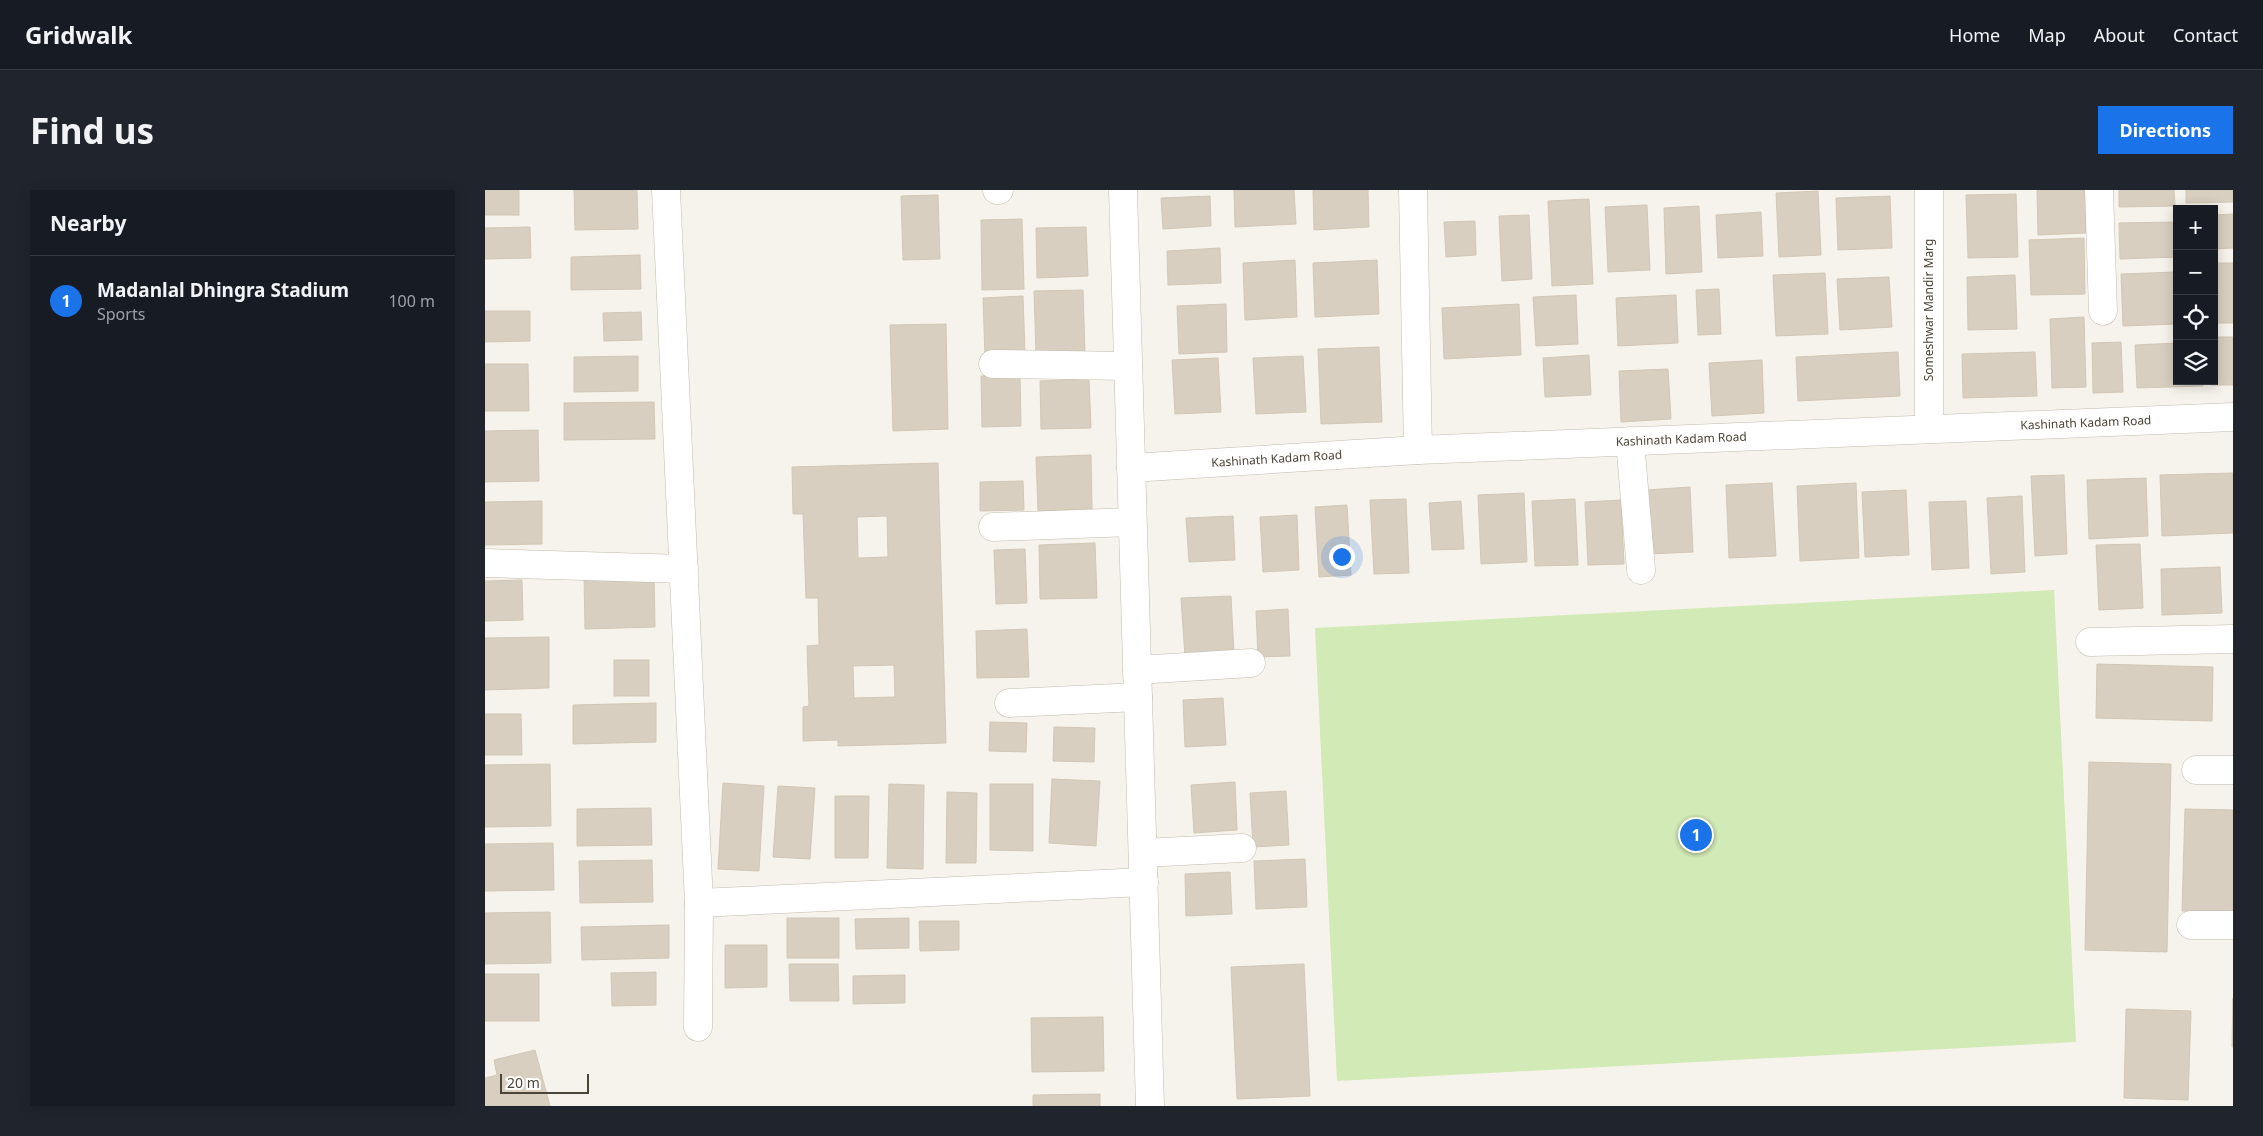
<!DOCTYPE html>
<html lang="en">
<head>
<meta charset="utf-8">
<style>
	body { margin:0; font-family:"Noto Sans",sans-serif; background:#20242c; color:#f1f3f6 }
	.controls { position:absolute; right:15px; top:15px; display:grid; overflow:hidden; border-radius:0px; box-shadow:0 2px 12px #0003 }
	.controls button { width:45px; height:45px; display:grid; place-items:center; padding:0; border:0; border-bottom:1px solid #363941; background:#171b24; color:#f1f3f6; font:25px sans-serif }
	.scale { position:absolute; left:15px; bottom:12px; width:89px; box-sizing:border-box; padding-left:5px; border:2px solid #4b4439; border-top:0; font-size:14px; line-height:18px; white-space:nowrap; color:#4b4439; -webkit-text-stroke:4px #fff; paint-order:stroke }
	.you { position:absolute; left:856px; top:366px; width:18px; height:18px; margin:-12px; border:4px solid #fff; border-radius:50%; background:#1a73e8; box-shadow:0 0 0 8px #1a73e833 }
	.badge { display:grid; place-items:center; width:32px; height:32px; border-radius:50%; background:#1a73e8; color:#fff; font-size:16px; font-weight:700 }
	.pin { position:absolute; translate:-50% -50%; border:2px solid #fff; box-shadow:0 1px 5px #0006 }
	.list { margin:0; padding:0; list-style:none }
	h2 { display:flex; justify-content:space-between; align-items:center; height:65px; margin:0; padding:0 20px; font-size:21px }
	h2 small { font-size:16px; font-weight:400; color:#9ea1a6 }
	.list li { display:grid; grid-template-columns:32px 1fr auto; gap:15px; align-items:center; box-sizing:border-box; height:90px; padding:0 20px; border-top:1px solid #363941 }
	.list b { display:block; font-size:19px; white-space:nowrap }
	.list p { margin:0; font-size:16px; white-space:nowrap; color:#9ea1a6 }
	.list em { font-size:16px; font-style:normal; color:#9ea1a6 }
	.icon { flex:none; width:28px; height:28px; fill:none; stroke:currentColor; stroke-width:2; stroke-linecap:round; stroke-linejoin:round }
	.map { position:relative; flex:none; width:1748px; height:916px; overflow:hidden; border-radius:0px }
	header { display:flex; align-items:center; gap:30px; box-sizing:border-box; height:70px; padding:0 25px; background:#171b24; border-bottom:1px solid #363941 }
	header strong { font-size:24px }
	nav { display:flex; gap:28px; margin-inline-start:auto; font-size:18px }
	.intro { display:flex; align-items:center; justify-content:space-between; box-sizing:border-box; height:120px; padding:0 30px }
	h1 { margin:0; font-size:35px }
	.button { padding:12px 22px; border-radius:0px; background:#1a73e8; color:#fff; font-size:18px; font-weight:700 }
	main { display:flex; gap:30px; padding:0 30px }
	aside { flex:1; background:#171b24; border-radius:0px; box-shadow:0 2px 12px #0003 }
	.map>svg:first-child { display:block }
</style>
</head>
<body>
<header>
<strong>Gridwalk</strong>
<nav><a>Home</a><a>Map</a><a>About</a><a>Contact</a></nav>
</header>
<div class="intro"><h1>Find us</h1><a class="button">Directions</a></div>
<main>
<aside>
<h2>Nearby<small></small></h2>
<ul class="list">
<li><span class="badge">1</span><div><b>Madanlal Dhingra Stadium</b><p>Sports</p></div><em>100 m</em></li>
</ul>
</aside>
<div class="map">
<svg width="1748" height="916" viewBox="0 0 1748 916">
	<rect width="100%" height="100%" fill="#f6f3ec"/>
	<path fill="#d2eab5" d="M1569 400 1591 852 852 891 830 438Z"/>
	<g fill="#d8cfc1" stroke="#d3c7b4" fill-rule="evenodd">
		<rect x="0" y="0" width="34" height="25"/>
		<path d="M89 0H152L153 39 90 40Z"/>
		<path d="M749 0H809L811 34 750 37Z"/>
		<path d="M828 0H883L884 37 829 40Z"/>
		<path d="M1552 0H1600L1601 43 1553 45Z"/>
		<path d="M1634 0H1689L1690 16 1634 17Z"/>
		<path d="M1701 0H1748V12L1701 13Z"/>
		<path d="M1333 1 1336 65 1294 67 1291 3Z"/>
		<path d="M1531 4 1533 67 1483 68 1481 5Z"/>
		<path d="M453 5 455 69 418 70 416 6Z"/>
		<path d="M725 6 726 36 678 39 676 8Z"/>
		<path d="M1405 6 1407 58 1353 60 1351 8Z"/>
		<path d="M1104 9 1108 94 1067 96 1063 11Z"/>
		<path d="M1162 15 1165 80 1123 82 1120 17Z"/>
		<path d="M1214 16 1217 82 1181 84 1179 18Z"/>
		<path d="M1276 22 1278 66 1233 68 1231 25Z"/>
		<path d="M1748 24V58L1729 59V25Z"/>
		<path d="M1044 25 1047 89 1017 91 1014 26Z"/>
		<path d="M537 29 539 99 497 100 496 30Z"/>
		<path d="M990 31 991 65 961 67 959 32Z"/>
		<path d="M1690 32 1692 67 1635 69 1634 33Z"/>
		<path d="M45 37 46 68 0 69V38Z"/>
		<path d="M601 37 603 86 552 88 551 38Z"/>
		<path d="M1599 48 1600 104 1546 105 1544 50Z"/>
		<path d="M735 58 736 93 683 95 682 61Z"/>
		<path d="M155 65 156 99 86 100V67Z"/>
		<path d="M810 70 812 127 760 130 758 73Z"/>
		<path d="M892 70 894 124 830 127 828 73Z"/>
		<rect x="1729" y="73" width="19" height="60"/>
		<path d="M1692 82V134L1638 136 1636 84Z"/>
		<path d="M1340 83 1343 144 1291 146 1288 85Z"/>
		<path d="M1530 85 1532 139 1483 140 1482 87Z"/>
		<path d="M1404 87 1407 137 1355 140 1352 89Z"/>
		<path d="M1234 99 1236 144 1213 145 1211 100Z"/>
		<path d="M598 100 600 164 551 165 549 101Z"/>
		<path d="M1091 105 1093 154 1051 156 1048 107Z"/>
		<path d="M1191 105 1193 153 1133 156 1131 108Z"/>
		<path d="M538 106 540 164 500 166 498 108Z"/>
		<path d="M741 114 742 162 694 164 692 116Z"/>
		<path d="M1034 114 1036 165 959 169 957 118Z"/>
		<path d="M0 121H45V151L0 152Z"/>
		<path d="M156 122 157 150 119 151 118 123Z"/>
		<path d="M1599 127 1601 197 1567 198 1565 129Z"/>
		<path d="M461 134 463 239 408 241 405 135Z"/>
		<path d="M1729 147H1748V195H1726V191H1729Z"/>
		<path d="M1636 152 1638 202 1608 203 1607 153Z"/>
		<path d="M1692 153V191H1718V196L1652 198 1650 155Z"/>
		<path d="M894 157 897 232 836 234 833 159Z"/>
		<path d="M1413 162 1415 206 1313 211 1311 167Z"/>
		<path d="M1550 162 1552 206 1478 208 1477 164Z"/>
		<path d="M1104 165 1106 205 1060 207 1058 168Z"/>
		<path d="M153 166V201L89 202V167Z"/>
		<path d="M818 166 821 222 771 224 768 168Z"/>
		<path d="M733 168 736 222 690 224 687 170Z"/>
		<path d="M1277 170 1279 223 1227 226 1224 173Z"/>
		<path d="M0 174H43L44 221H0Z"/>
		<path d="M1183 179 1186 229 1136 232 1134 181Z"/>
		<path d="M535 185 536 236 497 237 496 186Z"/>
		<path d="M604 189 606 238 556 239 555 191Z"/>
		<path d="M169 212 170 249 79 250V213Z"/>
		<path d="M53 240 54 291 0 292V241Z"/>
		<path d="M606 265 607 319 553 321 551 267Z"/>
		<path d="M453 273 461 553 353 556V550L318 551V517L324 516 322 456 334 455 333 408H321L318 324H308L307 277ZM402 326 403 367 373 368 372 327ZM409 475 410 507 369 508 368 476Z"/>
		<path d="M1748 283V343L1677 346 1675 285Z"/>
		<path d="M1579 285 1582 364 1550 366 1546 286Z"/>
		<path d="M1661 288 1663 346 1604 349 1602 290Z"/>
		<path d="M538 291 539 320 495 321V292Z"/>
		<path d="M1287 293 1291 366 1244 368 1241 295Z"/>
		<path d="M1371 293 1374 368 1315 371 1312 296Z"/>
		<path d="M1205 297 1208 362 1164 364 1162 300Z"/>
		<path d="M1421 300 1424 365 1380 367 1377 302Z"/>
		<path d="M1039 303 1042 372 996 374 993 305Z"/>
		<path d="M1537 306 1540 382 1506 384 1502 308Z"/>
		<path d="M921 309 924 383 889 384 885 310Z"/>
		<path d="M1090 309 1093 375 1050 376 1047 311Z"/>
		<path d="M1136 310 1139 374 1103 375 1100 312Z"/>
		<path d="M57 311V354L0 355V312Z"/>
		<path d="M976 311 979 359 947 360 944 313Z"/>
		<path d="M1481 311 1484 378 1447 380 1444 312Z"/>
		<path d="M862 315 866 385 834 387 830 317Z"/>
		<path d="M812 325 814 380 778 382 775 327Z"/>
		<path d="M748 326 750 370 704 372 701 328Z"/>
		<path d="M610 353 612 408 555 409 554 355Z"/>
		<path d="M1655 354 1658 418 1614 420 1611 355Z"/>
		<path d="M540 359 542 413 511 414 509 360Z"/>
		<path d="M1735 377 1737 423 1677 425 1676 379Z"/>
		<path d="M169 384 170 437 100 439 99 385Z"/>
		<path d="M37 390 38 430 0 431V391Z"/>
		<path d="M746 406 749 465 700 467 696 408Z"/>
		<path d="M803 419 805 466 773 467 771 421Z"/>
		<path d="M542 439 544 487 492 488 491 441Z"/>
		<path d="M64 447V498L0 500V448Z"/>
		<rect x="129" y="470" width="35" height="36"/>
		<path d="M1612 474 1728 477 1727 531 1611 528Z"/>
		<path d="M738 508 741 555 700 557 698 510Z"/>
		<path d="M171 513V552L88 554V515Z"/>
		<path d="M0 524H36L37 565H0Z"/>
		<path d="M505 532 542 533 541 562 504 561Z"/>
		<path d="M569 537 610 538 609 572 568 571Z"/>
		<path d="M1604 572 1686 574 1682 762 1600 760Z"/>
		<path d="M65 574 66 636 0 637V575Z"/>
		<path d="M567 589 615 591 611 656 564 653Z"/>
		<path d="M750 592 752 640 709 643 706 595Z"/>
		<path d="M238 593 279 596 274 681 233 679Z"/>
		<path d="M404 594 439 595 438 679 402 678Z"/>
		<path d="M505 594H548V661L505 660Z"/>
		<path d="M293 596 330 598 325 669 288 667Z"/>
		<path d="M801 601 804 655 768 657 765 603Z"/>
		<path d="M462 602 492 603 491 673H461Z"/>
		<path d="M350 606H384L383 668H350Z"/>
		<path d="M166 618 167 655 92 656V619Z"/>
		<path d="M1700 619 1748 620V723L1697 721Z"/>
		<path d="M68 653 69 700 0 701V654Z"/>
		<path d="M820 669 822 717 771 719 769 671Z"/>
		<path d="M167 670 168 712 95 713 94 671Z"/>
		<path d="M745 682 747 724 701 726 700 684Z"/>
		<path d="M65 722 66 773 0 774V723Z"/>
		<rect x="302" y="728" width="52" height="40"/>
		<path d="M424 728V758L371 759 370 729Z"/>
		<path d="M434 731H474V760L435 761Z"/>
		<path d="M184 735V768L97 770 96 737Z"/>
		<path d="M240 755H282V797L240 798Z"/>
		<path d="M304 774H353L354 811H305Z"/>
		<path d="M819 774 825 906 752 909 746 777Z"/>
		<path d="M171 782V815L127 816 126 783Z"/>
		<rect x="0" y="784" width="54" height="47"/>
		<path d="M420 785V813L368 814V786Z"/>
		<path d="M1748 808V857H1747Z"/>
		<path d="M1641 819 1706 821 1703 910 1639 908Z"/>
		<path d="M618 827 619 881 547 882 546 828Z"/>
		<path d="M50 860 65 916H0V888L12 885 9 870Z"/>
		<path d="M615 904V916H548V905Z"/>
	</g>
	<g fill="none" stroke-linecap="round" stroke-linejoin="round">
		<g stroke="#c2bbae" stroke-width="29">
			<g id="minor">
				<path d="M181 0 214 713 213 837"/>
				<path d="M512 0H514"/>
				<path d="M638 0 665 916"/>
				<path d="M928 0 933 260"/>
				<path d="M1444 0V239"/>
				<path d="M1614 0 1618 121"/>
				<path d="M508 174 643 176"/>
				<path d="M1145 251 1156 380"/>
				<path id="s1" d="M646 278 933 260 1748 227"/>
				<path d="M508 337 647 332"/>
				<path d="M0 373 199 379"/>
				<path d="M1605 452 1748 449"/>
				<path d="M652 480 766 473"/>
				<path d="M524 513 653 507"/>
				<path d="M1711 580H1748"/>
				<path d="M658 663 757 658"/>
				<path d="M214 713 659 692"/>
				<path d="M1706 735H1748"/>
			</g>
		</g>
		<use href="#minor" stroke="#fff" stroke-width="28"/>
	</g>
	<g text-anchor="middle" stroke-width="5" stroke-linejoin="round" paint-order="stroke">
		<g font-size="12" fill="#4b4439" stroke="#fff">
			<text transform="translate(1444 120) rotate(-90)" y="4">Someshwar Mandir Marg</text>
			<text dy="4" stroke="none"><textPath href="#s1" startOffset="956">Kashinath Kadam Road</textPath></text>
			<text dy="4" stroke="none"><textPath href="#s1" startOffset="551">Kashinath Kadam Road</textPath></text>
			<text dy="4" stroke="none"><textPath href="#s1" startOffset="146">Kashinath Kadam Road</textPath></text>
		</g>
	</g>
</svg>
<div class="controls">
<button>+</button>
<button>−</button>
<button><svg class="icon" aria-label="locate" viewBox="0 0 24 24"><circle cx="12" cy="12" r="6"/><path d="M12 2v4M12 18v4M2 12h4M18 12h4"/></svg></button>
<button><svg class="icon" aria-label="layers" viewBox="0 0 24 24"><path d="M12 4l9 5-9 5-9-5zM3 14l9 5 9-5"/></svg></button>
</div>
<div class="scale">20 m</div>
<div class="you"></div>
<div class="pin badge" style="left:1211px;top:645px">1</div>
</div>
</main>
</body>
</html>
